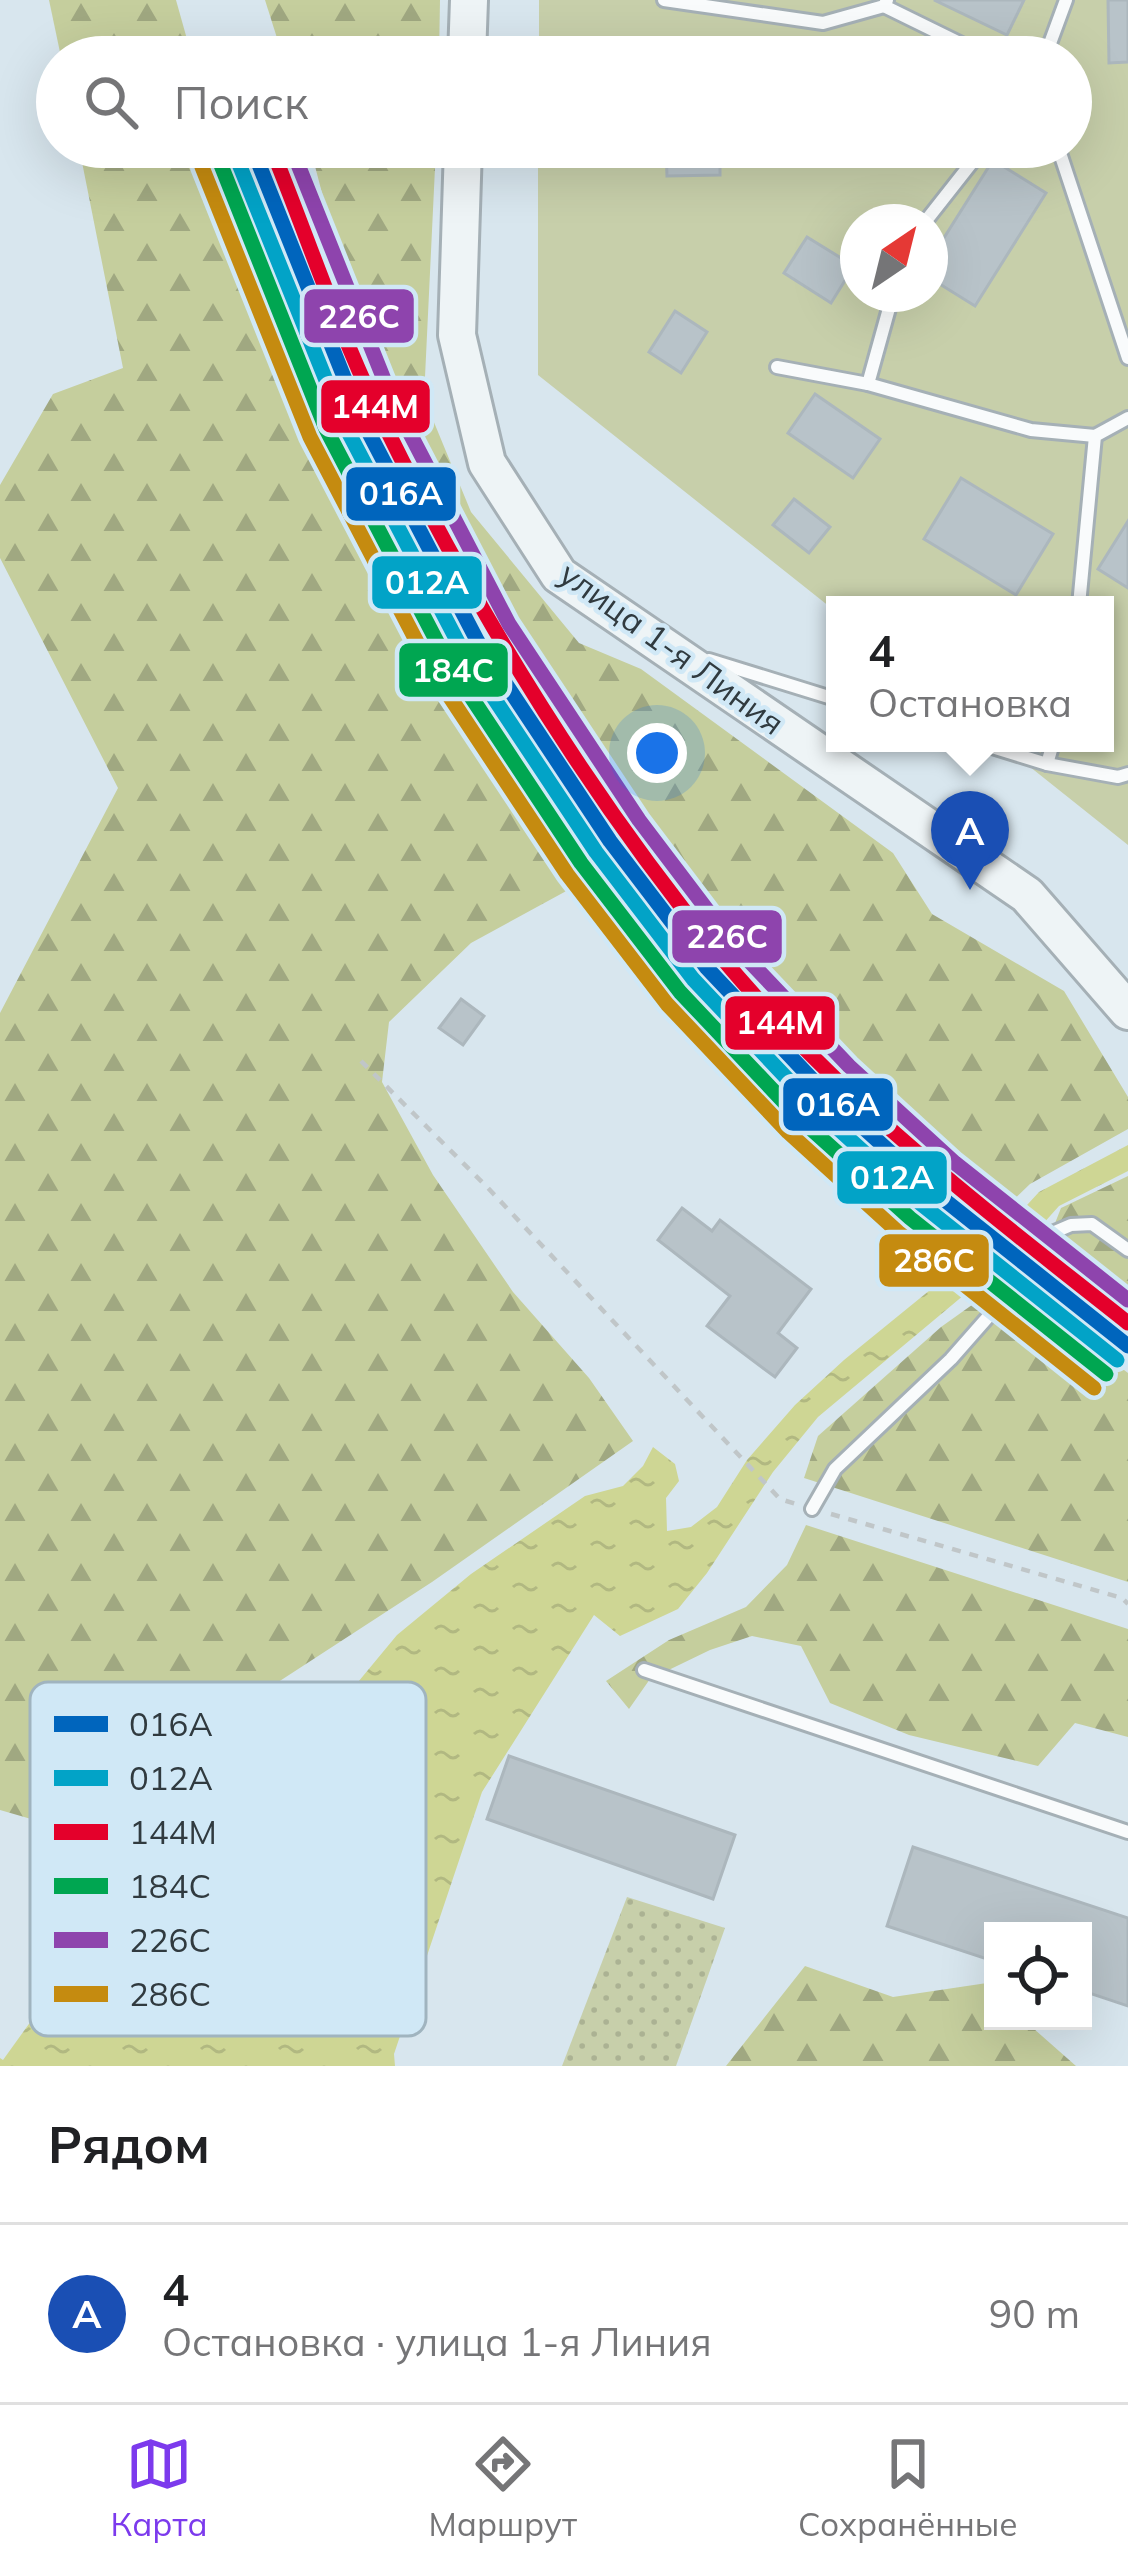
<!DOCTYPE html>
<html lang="ru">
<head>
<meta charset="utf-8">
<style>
	body { margin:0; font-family:Mulish,sans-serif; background:#f6f6f6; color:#202124 }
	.controls { position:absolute; right:36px; bottom:36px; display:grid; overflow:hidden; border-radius:0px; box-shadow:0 12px 48px #0002 }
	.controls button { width:108px; height:108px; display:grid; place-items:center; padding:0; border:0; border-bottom:3px solid #e0e0e0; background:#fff; color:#202124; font:60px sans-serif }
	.compass { position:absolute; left:840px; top:204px; width:108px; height:108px; border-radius:50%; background:#fff; box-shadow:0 12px 48px #0002; rotate:35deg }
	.you { position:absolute; left:657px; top:753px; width:42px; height:42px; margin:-30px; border:9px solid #fff; border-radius:50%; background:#1a73e8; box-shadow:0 0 0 18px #1a73e833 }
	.badge { display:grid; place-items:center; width:78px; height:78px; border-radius:50%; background:#7c3aed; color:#fff; font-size:39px; font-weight:700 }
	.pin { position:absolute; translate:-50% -99px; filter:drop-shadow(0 3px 6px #0008) }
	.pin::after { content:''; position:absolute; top:63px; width:42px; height:36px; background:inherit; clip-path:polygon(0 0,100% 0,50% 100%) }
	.popup { position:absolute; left:826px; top:596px; width:288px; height:156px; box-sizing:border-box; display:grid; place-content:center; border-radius:0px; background:#fff; filter:drop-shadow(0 3px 9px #0005); font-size:39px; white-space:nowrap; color:#757577 }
	.popup b { font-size:45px; color:#202124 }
	.popup::after { content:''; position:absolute; left:50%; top:100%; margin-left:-24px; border:24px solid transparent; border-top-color:#fff }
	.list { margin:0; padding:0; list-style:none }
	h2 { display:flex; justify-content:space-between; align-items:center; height:156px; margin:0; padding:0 48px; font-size:51px }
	h2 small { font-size:39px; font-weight:400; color:#757577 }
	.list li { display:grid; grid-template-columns:78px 1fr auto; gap:36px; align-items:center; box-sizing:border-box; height:180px; padding:0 48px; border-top:3px solid #e0e0e0 }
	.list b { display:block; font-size:45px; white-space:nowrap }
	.list p { margin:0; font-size:39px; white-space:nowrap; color:#757577 }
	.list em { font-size:39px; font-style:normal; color:#757577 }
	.icon { flex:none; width:66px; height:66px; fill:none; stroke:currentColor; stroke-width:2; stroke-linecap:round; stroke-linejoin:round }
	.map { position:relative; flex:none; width:1128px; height:2066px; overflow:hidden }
	.search { position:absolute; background:#fff; box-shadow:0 12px 48px #0002; left:36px; right:36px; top:36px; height:132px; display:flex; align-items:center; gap:30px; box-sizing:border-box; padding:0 42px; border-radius:66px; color:#757577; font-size:45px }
	.sheet { height:336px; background:#fff }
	nav { display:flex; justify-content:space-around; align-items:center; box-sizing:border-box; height:168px; border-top:3px solid #e0e0e0; background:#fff; font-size:33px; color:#757577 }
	nav a { display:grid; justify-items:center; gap:6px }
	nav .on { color:#7c3aed }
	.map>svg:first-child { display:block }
</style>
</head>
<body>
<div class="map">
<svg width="1128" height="2066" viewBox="0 0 1128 2066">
	<defs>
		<pattern id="grass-dots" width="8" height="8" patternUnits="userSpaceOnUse" patternTransform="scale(3)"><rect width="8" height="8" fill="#c7cfaa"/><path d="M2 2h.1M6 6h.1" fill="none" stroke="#abb293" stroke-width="1.8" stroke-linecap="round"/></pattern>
		<pattern id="forest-firs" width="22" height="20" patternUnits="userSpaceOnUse" patternTransform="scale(3)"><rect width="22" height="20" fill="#c5ce9d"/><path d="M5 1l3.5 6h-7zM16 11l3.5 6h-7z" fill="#a0a881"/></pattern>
		<pattern id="water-ripples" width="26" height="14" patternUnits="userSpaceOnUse" patternTransform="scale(3)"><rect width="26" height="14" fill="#ced694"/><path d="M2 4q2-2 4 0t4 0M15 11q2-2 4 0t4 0" fill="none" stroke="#b1b881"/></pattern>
	</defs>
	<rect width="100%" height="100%" fill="#d8e6ee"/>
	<path fill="url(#grass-dots)" d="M627 1897 725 1928 676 2066H562Z"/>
	<g fill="url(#forest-firs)">
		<path d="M49 0H176L192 57H61Z"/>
		<path d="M265 0H440L439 57H283Z"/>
		<path d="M79 147H217L278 368 581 883 471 943 389 1022 382 1082 433 1175 513 1292 589 1378 633 1441 432 1582 212 1725 38 1821 0 1810V1013L118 788 0 558V485L53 394 123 368Z"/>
		<path d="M310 147H436L424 398 471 512 579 643 641 669 893 853 932 914 1064 991 1128 1097V1129L1030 1184 994 1219 742 958 495 601 352 308Z"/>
		<path d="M1128 1176V1304L1048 1241 1061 1208Z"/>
		<path d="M1007 1280 1128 1373V1582L804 1478 818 1436 941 1327Z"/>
		<path d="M806 1525 1128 1629V1737L1075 1723 1038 1766 909 1735 830 1703 801 1646 752 1636 710 1650 650 1679 629 1709 606 1681 669 1640 746 1607 787 1565Z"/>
		<path d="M805 1966 893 1997 987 1983 993 1989V2021H1025L1076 2066H726Z"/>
	</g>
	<path fill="#c7cfaa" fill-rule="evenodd" d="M539 0H1128V845L1000 743H1105V605H835V611L538 375V147H1071V57H539ZM858 222H930V294H858Z"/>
	<path fill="url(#water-ripples)" d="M1128 1145V1171L1059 1206 1025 1244 818 1417 773 1472 707 1573 678 1609 620 1636 594 1615 482 1792 394 2054 395 2066H0V2058L3 2060 72 1964 128 1917 145 1861 172 1831 210 1836 216 1816 190 1785C224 1729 235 1730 299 1738L339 1705 397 1635 471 1574 585 1496 623 1486 643 1466 653 1447 675 1464 679 1481 666 1498 667 1531 691 1527 717 1507 747 1460 795 1405 844 1360 1005 1229 1039 1192Z"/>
	<g fill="#b8c3c9" stroke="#acb7bd" stroke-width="3">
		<path d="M934 0H1024L1007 35Z"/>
		<path d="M1108 0H1128V62L1109 63Z"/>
		<path d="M666 147H720V175L667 176Z"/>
		<path d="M993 160 1046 193 975 306 930 278V260Z"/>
		<path d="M807 237 854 266 831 303 784 273Z"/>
		<path d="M675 311 707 332 681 373 649 352Z"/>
		<path d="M815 394 880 439 853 478 788 433Z"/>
		<path d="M961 478 1053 534 1016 595 924 539Z"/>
		<path d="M794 499 830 527 809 553 773 525Z"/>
		<path d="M1128 521V588L1098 569Z"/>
		<path d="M461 999 484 1016 463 1045 439 1028Z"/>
		<path d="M682 1208 712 1231 720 1220 811 1289 778 1333 797 1348 775 1377 707 1326 730 1296 658 1240Z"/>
		<path d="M509 1756 735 1835 713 1899 487 1819Z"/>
		<path d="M913 1847 1128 1918V2006L1083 1991V1931H993V1961L887 1926Z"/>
	</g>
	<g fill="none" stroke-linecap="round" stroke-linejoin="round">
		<g stroke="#a5b0b6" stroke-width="18">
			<g id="lane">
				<path d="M664 0 823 23 884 6 887 0"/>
				<path d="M884 6 988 57"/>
				<path d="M1045 57 1066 0"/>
				<path d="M1058 147 1128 358"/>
				<path d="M925 222 984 147"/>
				<path d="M893 294 868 384 1031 430 1095 436"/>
				<path d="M777 367 868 384"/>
				<path d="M1079 605 1095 436 1128 418"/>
				<path d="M709 660 835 699"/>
				<path d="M979 743 1047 764 1118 777 1128 774"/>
				<path d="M1047 764 1053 743"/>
				<path d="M812 1509 835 1469 951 1359 1002 1301 1008 1270 1036 1240 1071 1225 1092 1224 1128 1250"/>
				<path d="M644 1670 1128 1832"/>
			</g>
		</g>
		<g stroke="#a5b0b6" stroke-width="42">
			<g id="secondary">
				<path d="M467 57 469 0"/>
				<path d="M463 147 457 335 487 463 559 575 1027 895 1128 1011"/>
			</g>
		</g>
		<g stroke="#c0c6c8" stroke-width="4.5" stroke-dasharray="9 9" stroke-linecap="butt">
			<path d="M361 1061 488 1188 780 1499 796 1504"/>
			<path d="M831 1514 1122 1598 1128 1604"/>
		</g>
		<use href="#lane" stroke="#f9fbfc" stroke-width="12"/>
		<use href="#secondary" stroke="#eef4f6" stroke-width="36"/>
		<g stroke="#d0e8f6" stroke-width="24">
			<path id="rail-1" d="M252 147 358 412 478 642 610 841 706 967 824 1092 932 1190 1128 1346"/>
		</g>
		<g stroke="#d0e8f6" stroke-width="24">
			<path id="rail-2" d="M235 154 342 420 462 650 596 852 693 979 812 1105 921 1204 1117 1360"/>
		</g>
		<g stroke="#d0e8f6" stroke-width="24">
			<path id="rail-3" d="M271 147C306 233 336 324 376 408 470 601 582 786 718 953 835 1096 984 1209 1128 1323"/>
		</g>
		<g stroke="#d0e8f6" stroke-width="24">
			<path id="rail-4" d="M219 160 326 429 446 659 581 863 680 992 800 1119 910 1218 1106 1374"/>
		</g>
		<g stroke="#d0e8f6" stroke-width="24">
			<path id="rail-5" d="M291 147 391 397 509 624 639 820 733 944 849 1066 955 1163 1128 1300"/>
		</g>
		<g stroke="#d0e8f6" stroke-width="24">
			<path id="rail-6" d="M202 167 310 437 430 667 567 874 667 1004 788 1132 898 1232 1094 1388"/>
		</g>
		<use href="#rail-1" stroke="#0065bd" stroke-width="15"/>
		<use href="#rail-2" stroke="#02a3c7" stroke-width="15"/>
		<use href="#rail-3" stroke="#e4002b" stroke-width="15"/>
		<use href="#rail-4" stroke="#00a651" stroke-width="15"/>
		<use href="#rail-5" stroke="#8e44ad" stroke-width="15"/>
		<use href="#rail-6" stroke="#c58b10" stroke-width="15"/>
	</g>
	<g text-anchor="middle" stroke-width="9" stroke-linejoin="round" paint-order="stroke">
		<g font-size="33" fill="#303a3f" stroke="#d0e8f6">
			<text transform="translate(672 648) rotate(36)" y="12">улица 1-я Линия</text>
		</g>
	</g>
	<rect x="30" y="1682" width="396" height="354" rx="18" fill="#d0e8f6" stroke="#a0b4bf" stroke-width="3"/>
	<rect x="54" y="1716" width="54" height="16" fill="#0065bd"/>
	<rect x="54" y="1770" width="54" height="16" fill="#02a3c7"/>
	<rect x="54" y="1824" width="54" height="16" fill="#e4002b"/>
	<rect x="54" y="1878" width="54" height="16" fill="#00a651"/>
	<rect x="54" y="1932" width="54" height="16" fill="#8e44ad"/>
	<rect x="54" y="1986" width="54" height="16" fill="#c58b10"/>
	<g font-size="33" fill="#303a3f">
		<text x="129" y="1736">016А</text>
		<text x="129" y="1790">012А</text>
		<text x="129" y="1844">144М</text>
		<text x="129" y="1898">184С</text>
		<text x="129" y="1952">226С</text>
		<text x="129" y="2006">286С</text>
	</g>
	<g stroke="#d0e8f6" stroke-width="4.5">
		<rect x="302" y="287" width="114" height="58" rx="12" fill="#8e44ad"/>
		<rect x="319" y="378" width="113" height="57" rx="12" fill="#e4002b"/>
		<rect x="344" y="465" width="114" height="58" rx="12" fill="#0065bd"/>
		<rect x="370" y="554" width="114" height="57" rx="12" fill="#02a3c7"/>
		<rect x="397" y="641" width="113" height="58" rx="12" fill="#00a651"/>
		<rect x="670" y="908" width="114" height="57" rx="12" fill="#8e44ad"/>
		<rect x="723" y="994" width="114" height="58" rx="12" fill="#e4002b"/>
		<rect x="781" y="1076" width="114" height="57" rx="12" fill="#0065bd"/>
		<rect x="835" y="1149" width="114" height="57" rx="12" fill="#02a3c7"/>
		<rect x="877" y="1232" width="114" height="57" rx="12" fill="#c58b10"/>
	</g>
	<g font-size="33" text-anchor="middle" font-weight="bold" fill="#fff">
		<text x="359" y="328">226С</text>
		<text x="375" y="418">144М</text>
		<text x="401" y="505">016А</text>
		<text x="427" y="594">012А</text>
		<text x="453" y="682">184С</text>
		<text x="727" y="948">226С</text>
		<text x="780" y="1034">144М</text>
		<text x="838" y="1116">016А</text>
		<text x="892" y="1189">012А</text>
		<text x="934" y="1272">286С</text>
	</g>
</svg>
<div class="controls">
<button><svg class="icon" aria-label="locate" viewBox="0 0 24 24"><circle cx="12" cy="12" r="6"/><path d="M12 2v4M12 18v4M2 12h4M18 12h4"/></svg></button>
</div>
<svg class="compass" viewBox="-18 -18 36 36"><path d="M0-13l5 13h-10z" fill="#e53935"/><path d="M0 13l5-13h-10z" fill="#757577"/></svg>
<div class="you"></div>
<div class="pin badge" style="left:970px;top:890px;background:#1a4fb4">A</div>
<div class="popup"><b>4</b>Остановка</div>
<div class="search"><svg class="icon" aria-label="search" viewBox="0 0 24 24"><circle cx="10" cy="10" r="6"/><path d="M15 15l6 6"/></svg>Поиск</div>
</div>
<section class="sheet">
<h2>Рядом<small></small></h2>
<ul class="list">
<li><span class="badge" style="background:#1a4fb4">A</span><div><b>4</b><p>Остановка · улица 1-я Линия</p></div><em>90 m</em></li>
</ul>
</section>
<nav>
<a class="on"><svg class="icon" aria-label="map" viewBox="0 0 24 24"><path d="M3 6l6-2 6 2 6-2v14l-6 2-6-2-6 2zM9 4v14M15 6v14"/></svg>Карта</a>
<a><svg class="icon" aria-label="directions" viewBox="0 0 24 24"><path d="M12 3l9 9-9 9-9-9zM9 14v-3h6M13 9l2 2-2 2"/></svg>Маршрут</a>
<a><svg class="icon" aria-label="saved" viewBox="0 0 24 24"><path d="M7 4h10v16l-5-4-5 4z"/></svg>Сохранённые</a>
</nav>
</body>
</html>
